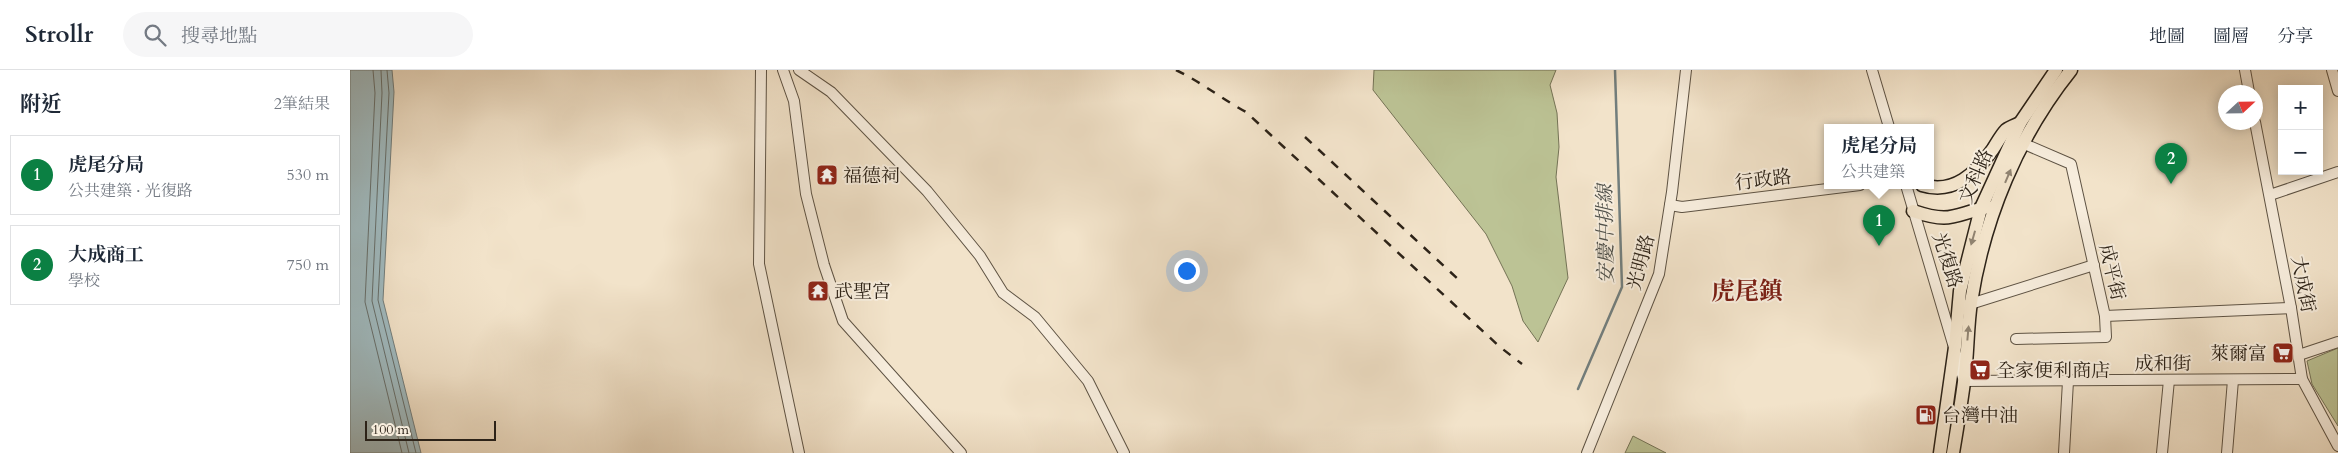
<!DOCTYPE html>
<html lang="zh-TW">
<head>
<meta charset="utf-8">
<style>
	body { margin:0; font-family:Cardo,"Noto Serif TC",serif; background:#f6f6f7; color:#1f2937 }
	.controls { position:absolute; right:15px; top:15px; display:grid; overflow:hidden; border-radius:0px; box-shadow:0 2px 12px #0003 }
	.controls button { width:45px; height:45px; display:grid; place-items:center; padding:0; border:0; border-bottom:1px solid #e0e1e3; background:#fff; color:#1f2937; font:25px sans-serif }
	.compass { position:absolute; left:1868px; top:15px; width:45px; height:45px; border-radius:50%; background:#fff; box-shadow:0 2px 12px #0003; rotate:68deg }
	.scale { position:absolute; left:15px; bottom:12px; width:131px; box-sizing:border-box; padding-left:5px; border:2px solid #2d2318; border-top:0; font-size:14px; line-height:18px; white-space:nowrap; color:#2d2318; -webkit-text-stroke:4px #f7eddd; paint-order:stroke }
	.you { position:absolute; left:836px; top:200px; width:18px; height:18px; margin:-12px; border:4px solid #fff; border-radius:50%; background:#1a73e8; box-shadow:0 0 0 8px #1a73e833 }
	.badge { display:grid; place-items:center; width:32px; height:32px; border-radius:50%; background:#0b8043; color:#fff; font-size:16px; font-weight:700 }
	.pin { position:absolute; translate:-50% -41px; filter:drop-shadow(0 1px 2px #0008) }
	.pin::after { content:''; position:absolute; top:26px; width:18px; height:15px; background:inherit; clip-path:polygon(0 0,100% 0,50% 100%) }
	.popup { position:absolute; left:1474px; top:54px; width:110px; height:65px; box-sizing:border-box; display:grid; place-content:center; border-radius:0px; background:#fff; filter:drop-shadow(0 1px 4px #0005); font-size:16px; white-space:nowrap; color:#747a83 }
	.popup b { font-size:19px; color:#1f2937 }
	.popup::after { content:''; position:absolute; left:50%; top:100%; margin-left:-10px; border:10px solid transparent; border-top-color:#fff }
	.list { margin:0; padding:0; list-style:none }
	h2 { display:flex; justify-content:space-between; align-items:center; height:65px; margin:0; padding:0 20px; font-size:21px }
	h2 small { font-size:16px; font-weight:400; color:#747a83 }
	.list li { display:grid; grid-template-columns:32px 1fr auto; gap:15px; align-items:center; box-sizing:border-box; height:80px; margin:0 10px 10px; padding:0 10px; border:1px solid #e0e1e3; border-radius:0px }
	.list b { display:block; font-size:19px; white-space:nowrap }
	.list p { margin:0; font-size:16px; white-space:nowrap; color:#747a83 }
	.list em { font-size:16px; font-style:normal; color:#747a83 }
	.icon { flex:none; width:28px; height:28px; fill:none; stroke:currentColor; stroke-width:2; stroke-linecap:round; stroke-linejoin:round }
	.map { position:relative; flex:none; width:1988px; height:383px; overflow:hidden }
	header { display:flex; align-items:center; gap:30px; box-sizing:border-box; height:70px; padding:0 25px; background:#fff; border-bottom:1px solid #e0e1e3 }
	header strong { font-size:24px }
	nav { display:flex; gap:28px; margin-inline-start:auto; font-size:18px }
	.search { width:350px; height:45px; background:#f6f6f7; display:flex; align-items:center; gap:12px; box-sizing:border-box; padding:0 18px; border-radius:28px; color:#747a83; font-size:19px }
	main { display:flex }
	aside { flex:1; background:#fff }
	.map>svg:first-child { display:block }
</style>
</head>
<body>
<header>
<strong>Strollr</strong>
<div class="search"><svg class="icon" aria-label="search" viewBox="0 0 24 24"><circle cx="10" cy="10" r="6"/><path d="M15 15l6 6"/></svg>搜尋地點</div>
<nav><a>地圖</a><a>圖層</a><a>分享</a></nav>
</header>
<main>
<aside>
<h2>附近<small>2筆結果</small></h2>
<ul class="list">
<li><span class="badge">1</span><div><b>虎尾分局</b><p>公共建築 · 光復路</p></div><em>530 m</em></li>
<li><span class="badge">2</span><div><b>大成商工</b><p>學校</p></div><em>750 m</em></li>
</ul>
</aside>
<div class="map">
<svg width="1988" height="383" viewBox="0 0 1988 383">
	<rect width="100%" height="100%" fill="#f2e3ca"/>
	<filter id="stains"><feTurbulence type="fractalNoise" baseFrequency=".004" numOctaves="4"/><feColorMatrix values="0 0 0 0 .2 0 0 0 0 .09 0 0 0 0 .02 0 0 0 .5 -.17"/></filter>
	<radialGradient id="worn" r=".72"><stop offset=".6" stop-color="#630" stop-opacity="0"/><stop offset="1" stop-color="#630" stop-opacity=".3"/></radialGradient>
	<g fill="#bcc395" stroke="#747356">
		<path d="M1024 0H1206L1200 15 1207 43 1209 77 1206 107 1218 208 1188 272 1173 251 1162 216 1136 164 1023 20Z"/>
		<path d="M1988 278V356L1962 314 1957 291Z"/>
		<path d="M1283 366 1316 383H1275Z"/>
	</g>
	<path fill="#a0bbc1" stroke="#727e7d" d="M0 0H42L44 22 33 230 71 383H0Z"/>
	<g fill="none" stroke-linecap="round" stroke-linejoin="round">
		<g stroke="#666f6c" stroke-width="1">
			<path d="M23 0 25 23 15 232 52 383"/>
			<path d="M31 0 32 23 22 231 59 383"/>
			<path d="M37 0 39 23 28 230 66 383"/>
		</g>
		<path stroke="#727e7d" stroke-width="2.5" d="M1228 319 1272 217 1265 0"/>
		<g stroke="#5e5344" stroke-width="12">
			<g id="minor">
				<path d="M411 0 409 194 449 383"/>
				<path d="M433 0 444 31 456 124 474 195 493 251 611 383"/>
				<path d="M449 0 481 22 577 121 630 186 653 223 685 247 738 311 774 383"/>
				<path d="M1522 0 1539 57"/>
				<path d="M1895 0 1899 22"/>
				<path d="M1982 0 1988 21"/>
				<path d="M1905 52 1941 238 1952 309 1988 376"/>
				<path d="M1556 115 1614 311 1952 309"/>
				<path d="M1920 125 1988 102"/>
				<path d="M1320 135 1332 137 1510 115"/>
				<path d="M1614 236 1744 195"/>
				<path d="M1755 246 1941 238"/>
				<path d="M1666 269 1756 267 1755 246 1721 94 1672 73"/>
				<path d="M1949 285 1988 272"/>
				<path d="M1237 383 1309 204 1322 122 1336 0"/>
				<path d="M1714 383 1718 311"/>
				<path d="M1812 383 1819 310"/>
				<path d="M1877 383 1883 310"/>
			</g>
		</g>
		<g stroke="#2d2318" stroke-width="15">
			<g id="major">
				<path d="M1572 115C1604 125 1626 103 1643 79 1647 73 1651 65 1656 60 1660 57 1666 55 1670 53"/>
				<path d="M1563 141C1602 154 1602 145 1638 137"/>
				<path d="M1590 383 1605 277 1610 221 1631 138 1670 53 1706 0"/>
				<path d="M1603 383C1607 359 1611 335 1614 312 1618 285 1617 258 1621 232 1634 148 1668 66 1721 0"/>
			</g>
		</g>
		<use href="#minor" stroke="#f7eddd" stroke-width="10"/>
		<use href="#major" stroke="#f2e3ca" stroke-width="12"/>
		<g stroke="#2d2318" stroke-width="2.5" stroke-dasharray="9 9" stroke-linecap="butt">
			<path d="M826 0C851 12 872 29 896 42L1150 277 1172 294"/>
			<path d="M955 67 1109 210"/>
		</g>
	</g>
	<defs><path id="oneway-solid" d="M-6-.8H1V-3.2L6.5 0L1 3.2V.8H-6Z" transform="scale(1.25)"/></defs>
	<g fill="#908371">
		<use href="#oneway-solid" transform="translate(1658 106) rotate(-67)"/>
		<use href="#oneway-solid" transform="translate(1623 168) rotate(106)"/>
		<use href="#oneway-solid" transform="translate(1618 263) rotate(-85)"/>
	</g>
	<defs>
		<g id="temple-square" transform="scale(1.125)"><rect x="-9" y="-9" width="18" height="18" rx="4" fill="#8f2418" stroke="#f7eddd"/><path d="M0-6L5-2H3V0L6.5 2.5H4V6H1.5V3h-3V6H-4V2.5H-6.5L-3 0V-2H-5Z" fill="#fff"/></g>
		<g id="supermarket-square" transform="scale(1.125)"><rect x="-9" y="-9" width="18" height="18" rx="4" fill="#8f2418" stroke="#f7eddd"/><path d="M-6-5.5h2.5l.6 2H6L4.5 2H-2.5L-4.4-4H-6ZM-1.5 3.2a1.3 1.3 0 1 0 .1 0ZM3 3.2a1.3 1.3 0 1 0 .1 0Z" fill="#fff"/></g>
		<g id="fuel-square" transform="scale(1.125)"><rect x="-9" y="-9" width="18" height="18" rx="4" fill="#8f2418" stroke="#f7eddd"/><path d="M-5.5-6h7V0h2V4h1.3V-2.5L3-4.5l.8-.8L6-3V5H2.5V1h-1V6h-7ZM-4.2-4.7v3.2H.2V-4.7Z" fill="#fff"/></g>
	</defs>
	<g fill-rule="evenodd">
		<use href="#temple-square" x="477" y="105"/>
		<use href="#temple-square" x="468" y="221"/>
		<use href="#supermarket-square" x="1933" y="283"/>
		<use href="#supermarket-square" x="1630" y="300"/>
		<use href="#fuel-square" x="1576" y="345"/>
	</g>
	<g text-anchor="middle" stroke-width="4" stroke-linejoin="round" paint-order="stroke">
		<g font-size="19" fill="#2d2318" stroke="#f7eddd" text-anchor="start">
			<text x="493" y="112">福德祠</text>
			<text x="484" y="228">武聖宮</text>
			<text x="1917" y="290" text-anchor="end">萊爾富</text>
			<text x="1646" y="307">全家便利商店</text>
			<text x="1592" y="352">台灣中油</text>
		</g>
		<g font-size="19" fill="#2d2318" stroke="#f7eddd">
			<text transform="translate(1625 106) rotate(-67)" y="7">文科路</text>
			<text transform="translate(1413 109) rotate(-7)" y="7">行政路</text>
			<text transform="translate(1598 190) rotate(72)" y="7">光復路</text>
			<text transform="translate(1290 192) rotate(-75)" y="7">光明路</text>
			<text transform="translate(1763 202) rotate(77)" y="7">成平街</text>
			<text transform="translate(1954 214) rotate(79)" y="7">大成街</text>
			<text x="1813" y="300">成和街</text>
		</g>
		<g font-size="20" font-style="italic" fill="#50514b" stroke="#f7eddd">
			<text transform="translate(1255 164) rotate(-91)" y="7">安慶中排線</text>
		</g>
		<g font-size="24" font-weight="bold" fill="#7a1f14" stroke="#f7eddd">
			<text x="1397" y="229">虎尾鎮</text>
		</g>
	</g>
	<rect width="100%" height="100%" filter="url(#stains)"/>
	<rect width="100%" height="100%" fill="url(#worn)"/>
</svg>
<div class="controls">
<button>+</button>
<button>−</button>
</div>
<svg class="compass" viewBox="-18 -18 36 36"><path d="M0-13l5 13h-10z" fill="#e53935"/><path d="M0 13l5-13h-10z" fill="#747a83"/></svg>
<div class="scale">100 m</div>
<div class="you"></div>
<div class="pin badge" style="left:1529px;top:176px">1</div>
<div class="popup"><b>虎尾分局</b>公共建築</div>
<div class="pin badge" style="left:1821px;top:114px">2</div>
</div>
</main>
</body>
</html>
